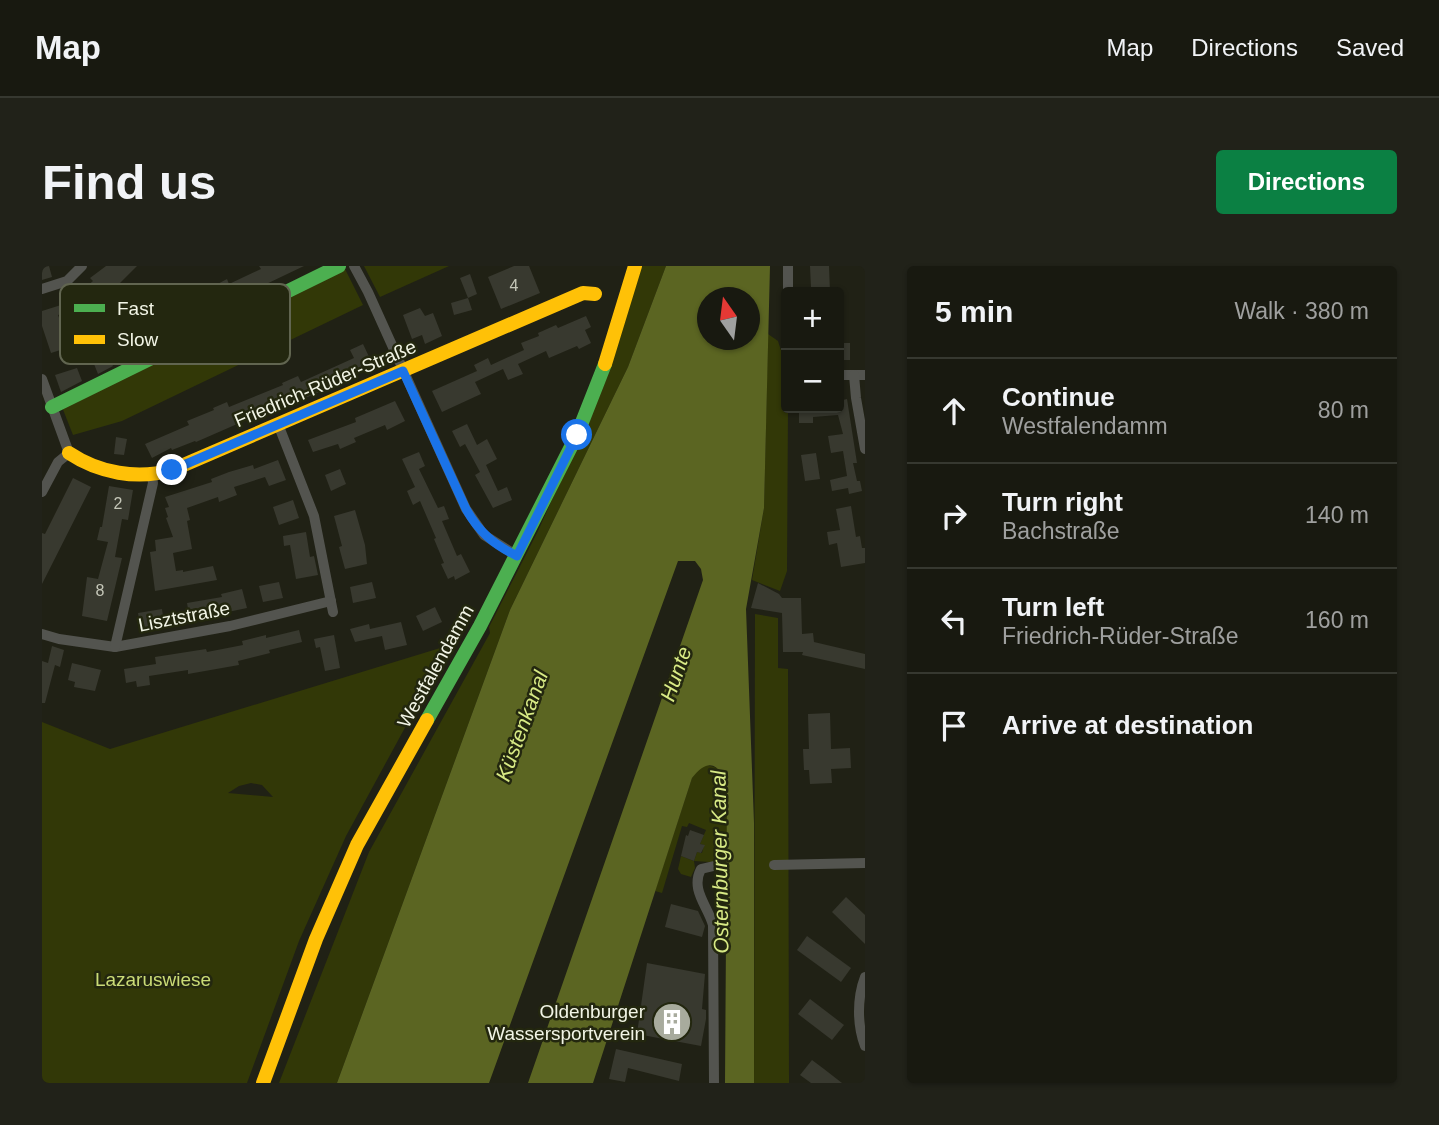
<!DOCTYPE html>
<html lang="en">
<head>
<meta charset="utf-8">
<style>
	body { margin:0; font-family:Helvetica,sans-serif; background:#212219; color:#f1f3f6 }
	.controls { position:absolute; right:21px; top:21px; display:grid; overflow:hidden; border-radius:7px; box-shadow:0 2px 5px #0004 }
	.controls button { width:63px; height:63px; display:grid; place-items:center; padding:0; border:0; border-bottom:2px solid #363830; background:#181910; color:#f1f3f6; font:35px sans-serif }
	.compass { position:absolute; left:655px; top:21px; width:63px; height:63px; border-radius:50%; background:#181910; box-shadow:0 2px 5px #0004; rotate:346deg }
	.stop { position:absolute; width:21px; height:21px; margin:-16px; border:5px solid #1a73e8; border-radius:50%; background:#fff }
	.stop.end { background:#1a73e8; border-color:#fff; box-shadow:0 2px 7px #0008 }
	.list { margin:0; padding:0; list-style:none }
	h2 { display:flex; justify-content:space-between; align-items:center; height:91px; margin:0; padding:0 28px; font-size:30px }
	h2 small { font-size:23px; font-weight:400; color:#9fa09f }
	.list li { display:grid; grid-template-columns:46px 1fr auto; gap:21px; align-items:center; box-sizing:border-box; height:105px; padding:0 28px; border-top:2px solid #363830 }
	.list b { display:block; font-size:26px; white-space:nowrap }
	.list p { margin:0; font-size:23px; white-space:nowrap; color:#9fa09f }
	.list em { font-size:23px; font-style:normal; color:#9fa09f }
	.icon { flex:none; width:38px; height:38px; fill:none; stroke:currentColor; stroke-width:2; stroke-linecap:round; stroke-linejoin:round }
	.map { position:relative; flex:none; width:823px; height:817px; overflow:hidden; border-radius:7px }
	header { display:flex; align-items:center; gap:42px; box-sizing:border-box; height:98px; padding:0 35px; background:#181910; border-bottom:2px solid #363830 }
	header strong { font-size:33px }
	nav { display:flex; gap:38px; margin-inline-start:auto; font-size:24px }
	.intro { display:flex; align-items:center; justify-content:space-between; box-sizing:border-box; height:168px; padding:0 42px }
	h1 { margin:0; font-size:49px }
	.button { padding:18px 32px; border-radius:7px; background:#0b8043; color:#fff; font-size:24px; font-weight:700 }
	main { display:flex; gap:42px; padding:0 42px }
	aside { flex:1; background:#181910; border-radius:7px; box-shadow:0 2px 5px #0004 }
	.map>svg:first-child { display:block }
</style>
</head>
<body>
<header>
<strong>Map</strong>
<nav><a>Map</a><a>Directions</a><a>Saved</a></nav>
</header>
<div class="intro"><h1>Find us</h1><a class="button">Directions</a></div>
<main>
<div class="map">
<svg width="823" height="817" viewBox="0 0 823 817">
	<rect width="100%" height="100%" fill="#202115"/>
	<g fill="#323807" fill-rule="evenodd">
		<path d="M322 0H407L338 31Z"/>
		<path d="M598 0H624L586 101 468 344 295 817H237L327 586 448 367 447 361 496 265 566 109Z"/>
		<path d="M303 3 321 39 80 155 31 169 20 141Z"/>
		<path d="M726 68 736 75 744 100V142H746L745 305 738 325 710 314 722 242Z"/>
		<path d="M713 348 736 352V402L746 403 747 817H712Z"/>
		<path d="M408 379 304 570 257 675 205 817H0V456L68 483ZM209 517 220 519 231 531 186 527 197 520Z"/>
		<path d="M665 499C673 501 680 503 683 511 689 530 684 576 684 597L652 595 653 602 649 611 639 608 636 603 639 590 652 595 655 586 660 587 662 579 658 578 664 564 647 557 645 561 640 560 620 627 613 625 650 512 657 502Z"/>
	</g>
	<path fill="#5b6522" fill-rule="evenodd" d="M624 0H728L722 242 704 343 712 557V817H683L685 527C681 502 669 487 650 512L551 817H486L661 314 659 303 653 295H636L447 817H295L468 344 586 101ZM666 32H708V74H666Z"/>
	<g fill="#38392f">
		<path d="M0 0H7L10 11 0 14Z"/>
		<path d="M64 0H95L72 23 77 27 67 37 71 41 65 46 42 23 51 15 48 12Z"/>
		<path d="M217 0H262L218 21 219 24 152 53 144 38 172 24 170 21 185 13 187 18 219 3Z"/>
		<path d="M472 0H487L498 27 459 43 446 11Z"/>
		<path d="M768 0H787L788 26H774V22H769Z"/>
		<path d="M428 8 435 28 426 32 418 12Z"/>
		<path d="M426 32 430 44 412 49 409 37Z"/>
		<path d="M19 39 22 47 16 49 28 81 9 87 0 60V45Z"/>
		<path d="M121 40 132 63 95 81 92 74 64 87 71 100 56 108 46 83 66 73 62 66 78 59 79 62Z"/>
		<path d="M378 42 383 50 391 47 400 70 383 78 380 69 370 73 361 49Z"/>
		<path d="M544 50 549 61 543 64 549 77 537 83 535 80 507 92 504 85 476 98 481 108 466 114 461 103 433 116 439 128 400 146 390 125 435 105 432 99 446 92 449 99 482 84 479 77 497 70 496 67 514 59 516 62Z"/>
		<rect x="797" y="77" width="11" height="17"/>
		<path d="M321 78 331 99 310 108 311 112 249 138 248 135 154 176 153 175 130 184 129 182 110 192 103 178 147 159 145 155 172 144 171 142 185 136 187 141 241 119 240 117 256 110 259 116 312 92 308 84Z"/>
		<path d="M35 102 40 115 19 126 13 109Z"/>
		<path d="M805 133 815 197H811L815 215H818L820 225 807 228 806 222 790 225 788 214 805 210 801 185 789 187 786 170 801 168 796 149 771 151V157H757V142H797V135Z"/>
		<path d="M353 135 363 155 345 164 343 159 312 172 314 176 298 183 296 178 271 186 266 174 314 156 313 152Z"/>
		<path d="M425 158 435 179 445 173 455 193 444 199 456 225 465 221 470 234 451 242 433 209 438 206 423 178 418 181 410 165Z"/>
		<path d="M74 171 85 173 82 189 72 188Z"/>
		<path d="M377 186 383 200 377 203 396 242 402 240 407 253 400 255 415 290 419 288 428 306 413 314 412 310 406 313 399 298 402 297 392 273 394 272 378 235 371 239 365 225 373 221 360 193Z"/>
		<path d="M774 187 778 213 763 215 759 189Z"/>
		<path d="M236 194 244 214 227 220 223 211 192 221 195 229 177 236 176 231 145 242 148 254 145 255 150 283 131 287 134 305 141 304V306L171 300 175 314 113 325 108 286 114 285 113 274 131 271 124 252 126 251 123 242 127 241 123 231 170 216 169 213 187 206 211 199 212 203Z"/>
		<path d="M298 203 304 218 289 225 283 209Z"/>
		<path d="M31 212 49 221 0 318V267L3 268Z"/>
		<path d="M67 220 91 224 86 254 80 253 73 291 80 292 65 355 40 350 45 311 56 313 66 276 55 274 58 261H60Z"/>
		<path d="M251 234 257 252 237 259 231 241Z"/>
		<path d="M809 240 814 271 818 270 820 282H823V297L799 301 795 277 787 279 785 266 798 264 794 243Z"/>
		<path d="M313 244 323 279 325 298 303 303 297 281 300 280 292 250Z"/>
		<path d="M264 266 268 291 272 290 276 309 254 313 248 279 242 280 241 270Z"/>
		<path d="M237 316 241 332 221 336 217 320Z"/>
		<path d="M330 316 334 332 311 337 308 321Z"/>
		<path d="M716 317 737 328 740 332H759L760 368 771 367 772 376 823 388V403L760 389 761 386H741L740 347 709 342Z"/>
		<path d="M200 323 205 342 148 354 145 337 180 331 179 328Z"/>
		<path d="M393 341 400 356 381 365 374 350Z"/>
		<path d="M120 343 122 358 99 362 96 347Z"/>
		<path d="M359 356 365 379 343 384 340 370 313 376 308 363 327 358 328 363Z"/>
		<path d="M257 364 260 376 227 384 228 387 196 395 197 399 146 408V404L107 410 108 419 95 421 94 415 84 417 82 403 114 398 113 391 164 383 165 386 201 379 200 375 224 369V372Z"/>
		<path d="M292 369 298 402 283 405 278 381 274 382 272 373Z"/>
		<path d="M10 380 22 384 18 401 13 399 3 437H0V395L6 397Z"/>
		<path d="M30 397 59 404 53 425 32 421 33 416 26 414Z"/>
		<path d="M788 447 789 483 808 482 809 502 789 503 790 517 768 518 767 504H762L761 483H767L766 448Z"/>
		<path d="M648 564 662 569 658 578 663 579 659 587 655 586 652 595 639 590 644 569 646 570Z"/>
		<path d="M804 631 823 649V678L790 646Z"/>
		<path d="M629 638 656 645 663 660 660 671 623 661Z"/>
		<path d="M765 670 809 702 799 716 755 684Z"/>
		<path d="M605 697 663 708 660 743 664 744V753L659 780 595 768Z"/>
		<path d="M768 733 802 759 790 774 756 748Z"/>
		<path d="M574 783 640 798 637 815 586 802 583 816 567 813Z"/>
		<path d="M770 794 782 803 800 817H769L758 809Z"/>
	</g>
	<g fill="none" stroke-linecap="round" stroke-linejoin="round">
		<g stroke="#53544f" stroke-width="10">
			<path d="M312 0 326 26 424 243 442 269 475 290"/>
			<path d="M746 0V26"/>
			<path d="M0 23 25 15 40 0"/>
			<path d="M797 109H823"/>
			<path d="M812 109 814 132 823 183"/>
			<path d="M0 113 27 187 16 196 0 226"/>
			<path d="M236 158 272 250 291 346"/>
			<path d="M0 368 17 373 73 381 188 360 289 335"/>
			<path d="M73 381 111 217 110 209"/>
			<path d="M732 599 823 597"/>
			<path d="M823 711C815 732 815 759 823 780"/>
			<path d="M672 817 671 659C666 640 648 624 659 603L676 599"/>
		</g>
		<g stroke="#4caf50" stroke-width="14">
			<path d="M10 141 297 0"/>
			<path d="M385 454 438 360 535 169 563 98"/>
		</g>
		<g stroke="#ffc107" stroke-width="14">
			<path d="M563 98 593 0"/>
			<path d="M27 187C57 207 95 214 130 204L541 27 553 28"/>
			<path d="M221 817 274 673 315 579 385 454"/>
		</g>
	</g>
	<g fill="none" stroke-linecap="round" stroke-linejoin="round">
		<path stroke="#1a73e8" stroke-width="9" d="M130 204 361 105 424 243C437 266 451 278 475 290L535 169"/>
	</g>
	<defs>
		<g id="building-disc" transform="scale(2.0125)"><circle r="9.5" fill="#a8ab9d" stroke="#23270f"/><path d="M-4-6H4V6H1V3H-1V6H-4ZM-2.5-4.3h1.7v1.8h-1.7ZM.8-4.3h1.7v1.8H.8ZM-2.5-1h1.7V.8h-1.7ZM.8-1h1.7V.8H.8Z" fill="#fff"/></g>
	</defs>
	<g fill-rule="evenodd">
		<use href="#building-disc" x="630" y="756"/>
	</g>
	<g text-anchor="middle" stroke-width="5" stroke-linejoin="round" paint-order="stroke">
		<g font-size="16" fill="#c4c6b8">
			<text x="472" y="25">4</text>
			<text x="76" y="243">2</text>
			<text x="58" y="330">8</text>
		</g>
		<g font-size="19" fill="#f2f5e6" stroke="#23270f">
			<text transform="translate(283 117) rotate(-23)" y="7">Friedrich-Rüder-Straße</text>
			<text transform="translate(142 350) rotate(-11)" y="7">Lisztstraße</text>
			<text transform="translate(393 400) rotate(-61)" y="7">Westfalendamm</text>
		</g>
		<g font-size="19" fill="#cadb76" stroke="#23270f">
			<text x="111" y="720">Lazaruswiese</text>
		</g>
		<g font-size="19" fill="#f2f5e6" stroke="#23270f" text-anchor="end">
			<text x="603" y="752">Oldenburger<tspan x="603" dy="22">Wassersportverein</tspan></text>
		</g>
		<g font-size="21" font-style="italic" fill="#d8ea85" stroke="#23270f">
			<text transform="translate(634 408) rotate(-71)" y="7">Hunte</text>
			<text transform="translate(480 460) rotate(-70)" y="7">Küstenkanal</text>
			<text transform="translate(678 596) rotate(-91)" y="7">Osternburger Kanal</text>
		</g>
	</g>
	<rect x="18" y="18" width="230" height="80" rx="10" fill="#23270f" stroke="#616550" stroke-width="2"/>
	<rect x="32" y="38" width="31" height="8" fill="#4caf50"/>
	<rect x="32" y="69" width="31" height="9" fill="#ffc107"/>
	<g font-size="19" fill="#f2f5e6">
		<text x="75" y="49">Fast</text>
		<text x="75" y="80">Slow</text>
	</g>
</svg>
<div class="controls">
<button>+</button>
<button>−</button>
</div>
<svg class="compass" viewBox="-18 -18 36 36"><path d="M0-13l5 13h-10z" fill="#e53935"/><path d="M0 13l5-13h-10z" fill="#9fa09f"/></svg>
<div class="stop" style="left:535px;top:169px"></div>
<div class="stop end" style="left:130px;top:204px"></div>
</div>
<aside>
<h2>5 min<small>Walk · 380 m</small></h2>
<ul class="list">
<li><svg class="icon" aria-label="ahead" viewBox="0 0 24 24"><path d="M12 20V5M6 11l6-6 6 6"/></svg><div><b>Continue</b><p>Westfalendamm</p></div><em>80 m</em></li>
<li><svg class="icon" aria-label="right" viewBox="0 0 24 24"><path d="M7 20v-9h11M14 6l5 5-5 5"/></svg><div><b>Turn right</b><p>Bachstraße</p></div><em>140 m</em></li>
<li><svg class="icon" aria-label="left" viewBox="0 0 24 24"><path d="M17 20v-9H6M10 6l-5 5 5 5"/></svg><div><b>Turn left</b><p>Friedrich-Rüder-Straße</p></div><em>160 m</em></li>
<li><svg class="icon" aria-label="arrive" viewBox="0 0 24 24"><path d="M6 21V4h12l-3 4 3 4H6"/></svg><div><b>Arrive at destination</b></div></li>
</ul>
</aside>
</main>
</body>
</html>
